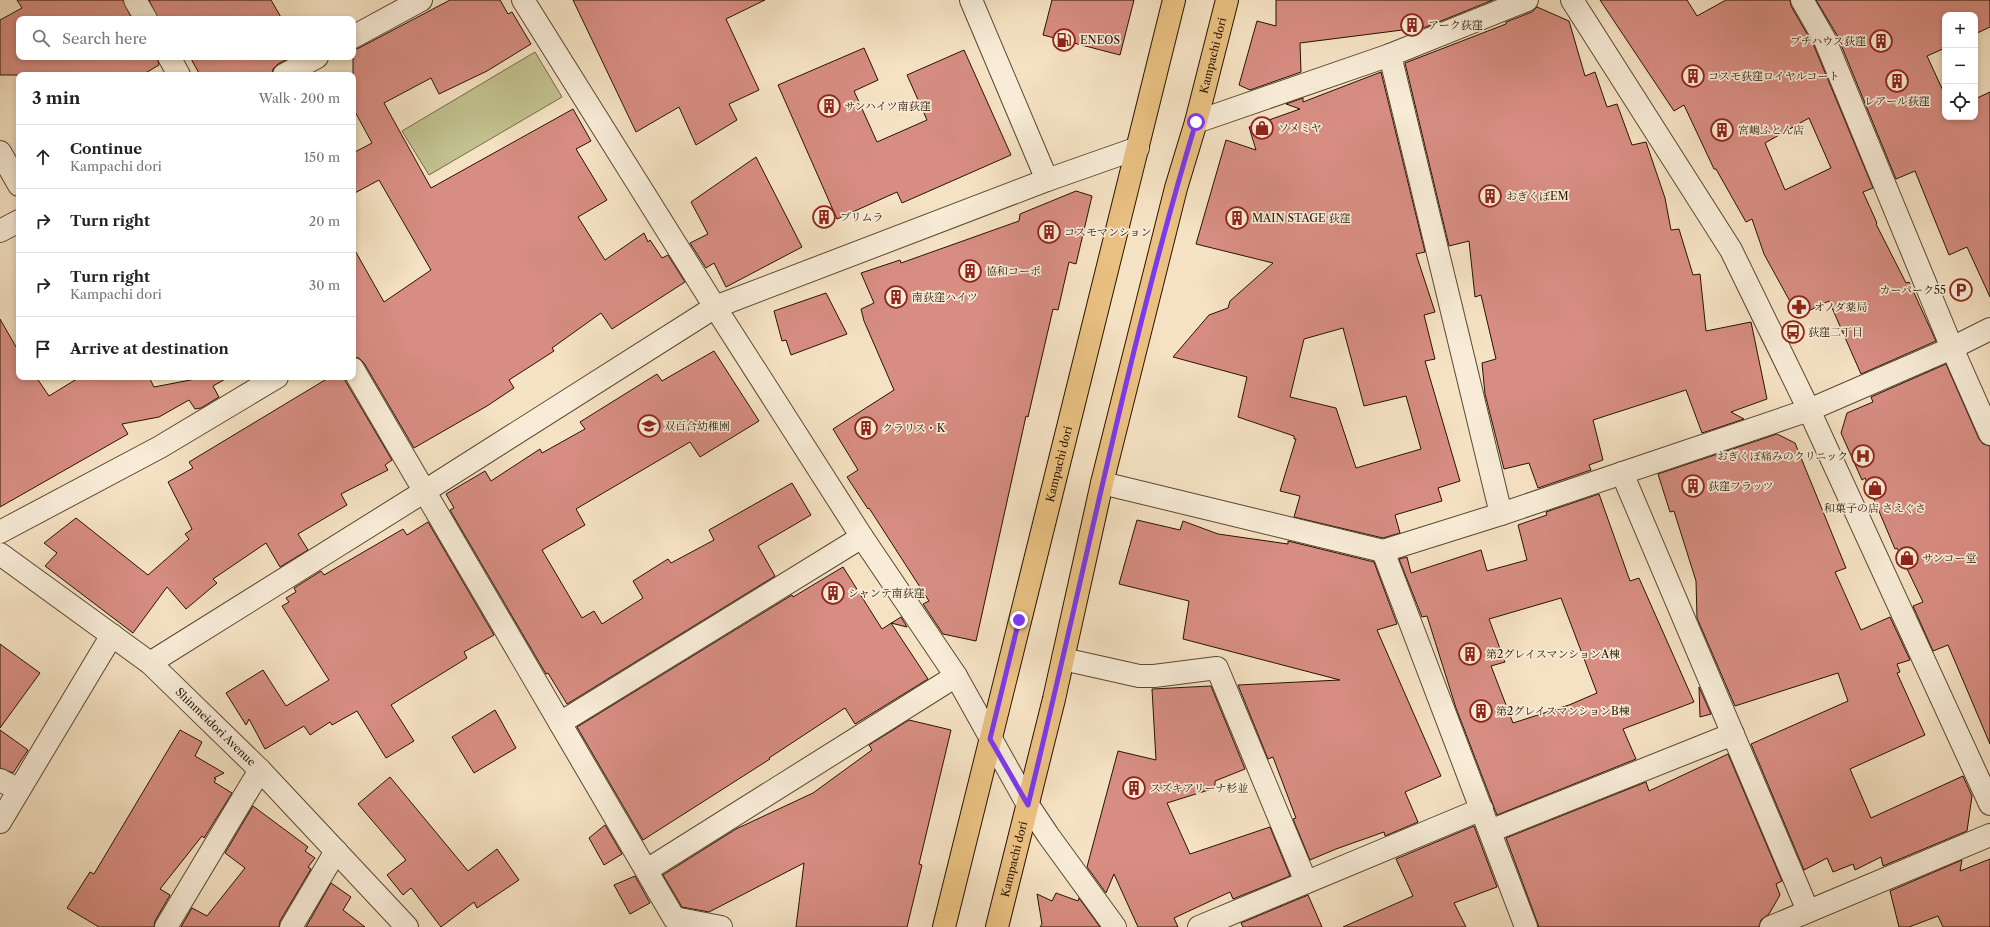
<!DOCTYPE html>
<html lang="en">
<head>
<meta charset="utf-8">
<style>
	body { margin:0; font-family:"Libre Caslon Text","Noto Serif JP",serif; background:#f6f6f6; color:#222 }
	.controls { position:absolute; right:12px; top:12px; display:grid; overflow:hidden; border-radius:8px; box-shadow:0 2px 6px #0003 }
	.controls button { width:36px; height:36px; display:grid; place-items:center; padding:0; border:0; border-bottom:1px solid #e0e0e0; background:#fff; color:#222; font:20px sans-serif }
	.stop { position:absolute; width:12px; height:12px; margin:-9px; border:3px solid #7c3aed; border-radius:50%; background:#fff }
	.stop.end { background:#7c3aed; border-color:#fff; box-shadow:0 1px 4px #0008 }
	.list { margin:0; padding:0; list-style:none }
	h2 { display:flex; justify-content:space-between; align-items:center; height:52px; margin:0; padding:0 16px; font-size:17px }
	h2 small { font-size:13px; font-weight:400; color:#767676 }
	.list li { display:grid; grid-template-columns:26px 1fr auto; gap:12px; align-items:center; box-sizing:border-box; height:64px; padding:0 16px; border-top:1px solid #e0e0e0 }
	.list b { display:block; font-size:15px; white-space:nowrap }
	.list p { margin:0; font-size:13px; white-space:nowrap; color:#767676 }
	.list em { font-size:13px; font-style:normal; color:#767676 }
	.icon { flex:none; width:22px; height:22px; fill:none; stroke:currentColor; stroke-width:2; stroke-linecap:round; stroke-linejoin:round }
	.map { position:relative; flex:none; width:1990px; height:927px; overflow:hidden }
	.search { position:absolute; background:#fff; box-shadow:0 2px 6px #0003; left:16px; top:16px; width:340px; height:44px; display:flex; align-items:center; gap:10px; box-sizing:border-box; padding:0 14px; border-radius:8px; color:#767676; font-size:15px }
	.panel { position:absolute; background:#fff; box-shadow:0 2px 6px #0003; left:16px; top:72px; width:340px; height:308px; border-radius:8px }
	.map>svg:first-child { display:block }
</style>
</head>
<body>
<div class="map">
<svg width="1990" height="927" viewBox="0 0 1990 927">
	<rect width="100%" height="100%" fill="#f5e2c3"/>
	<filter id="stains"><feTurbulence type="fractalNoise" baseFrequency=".005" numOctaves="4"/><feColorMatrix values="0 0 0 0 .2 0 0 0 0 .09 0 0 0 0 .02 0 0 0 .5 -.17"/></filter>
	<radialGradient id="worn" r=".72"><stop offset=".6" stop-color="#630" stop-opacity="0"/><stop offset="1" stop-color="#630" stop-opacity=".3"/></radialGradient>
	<path fill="#c2c18f" stroke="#746a48" d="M535 52 562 97 429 175 402 131Z"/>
	<g fill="#d78d82" stroke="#271300" fill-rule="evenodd">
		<path d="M17 0H123L132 19H19V57H157L159 65 142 75H0V20L22 8Z"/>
		<path d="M149 0H271L282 19H158Z"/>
		<path d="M450 0H500L508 14 512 12 531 44 487 71 439 94 431 78 384 103 431 188 573 109 591 141 576 149 607 200 578 217 605 260 644 233 648 242 650 240 662 258 668 255 685 282 612 329 601 313 552 348 554 351 509 380 514 388 487 406 414 448 364 363 359 358 353 357V247L384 302 431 270 379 180 353 194V153L372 143 353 108V49L359 48Z"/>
		<path d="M573 0H765L726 19 759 90 729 104 737 120 696 145 679 107 636 132Z"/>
		<path d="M1052 0H1134L1120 55 1043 35Z"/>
		<path d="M1276 0H1493L1426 27 1300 43 1301 72 1250 90 1239 85 1257 21 1276 26Z"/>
		<path d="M1600 0H1687L1697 16 1726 0H1790L1791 6 1814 46 1873 188 1863 192 1877 223 1876 224 1906 283 1909 282 1936 341 1861 374 1829 301 1798 316 1764 254 1752 219 1746 222 1716 169H1714L1684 105 1674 111ZM1809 118 1831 168 1785 190 1765 143Z"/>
		<path d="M1816 0H1990V27L1975 34V15H1945V48L1927 56 1945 95V117H1975V99L1990 92V297L1967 247 1949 255 1915 171 1896 179 1837 35Z"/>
		<path d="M1537 7 1569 21 1585 76 1595 72 1607 107 1617 104 1632 145 1646 142 1665 198 1671 230 1679 229 1693 275 1700 274 1706 331 1751 322 1767 399 1731 412 1744 419 1702 433 1686 390 1593 420 1603 460 1589 465 1591 470 1538 488 1529 463 1504 469 1485 394 1482 363 1496 359 1481 295 1475 297 1469 241 1449 246 1405 63 1506 24V22L1532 12Z"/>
		<path d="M864 48 878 80 854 91 877 142 927 120 907 75 964 50 1011 155 902 203 897 192 837 219 778 85Z"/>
		<path d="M190 57H291L278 64 273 69 272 75H200Z"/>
		<path d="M1381 72 1425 252 1416 254 1435 312 1424 315 1435 359 1425 361 1460 481 1438 488 1442 501 1395 515 1400 533 1383 538 1294 517 1300 496 1280 491 1296 439H1294V436L1238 417 1247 377 1173 357 1209 315 1228 308 1230 301 1273 263 1196 244 1226 140 1256 150 1249 127 1300 109 1286 104 1303 98V102ZM1343 328 1364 406 1406 396 1421 449 1356 468 1336 408 1290 397 1304 339Z"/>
		<path d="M756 157 802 247 726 287 714 263 706 268 690 243 708 234 691 202Z"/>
		<path d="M1076 191 1092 196 1076 264 1069 262 1058 310 1053 309 1028 417 1026 416 976 641 943 634 923 604 929 601 869 508 868 509 847 477 858 470 833 429 894 390 864 321 861 309 874 303 861 273 900 260 901 263 1019 221 1020 214Z"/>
		<path d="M826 293 847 334 791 355 786 340 782 341 774 311Z"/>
		<path d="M0 319 19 352V377H36L49 396 80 377H149L154 387 206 377H229L213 386 219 397 201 408 195 409 189 400 159 417 122 424 128 434 0 507Z"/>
		<path d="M714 351 759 421 700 457 690 442 576 509 585 525 542 550 582 618 594 611 602 624 643 598 633 581 668 559 671 563 714 540 709 530 792 483 811 515 758 546 775 576 567 704 548 673 546 674 450 510 454 508 446 494 485 471 491 481 540 449 542 453 585 429 580 422 657 374 662 381Z"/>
		<path d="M1946 364 1979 439 1983 444 1990 446V744L1948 645 1933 651 1913 606 1923 602 1897 548 1895 549 1865 478 1862 480 1841 433 1847 413 1873 402 1871 397Z"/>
		<path d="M330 377H343L392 460 385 465 388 470 341 494 347 505 298 534 308 550 280 567 266 543 213 579 217 583 186 609 167 587 133 633 45 566 57 553 44 543 76 518 148 575 189 539 185 534 192 529 168 482 193 468 189 462Z"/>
		<path d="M1777 434 1795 443 1846 568 1835 572 1861 630 1890 617 1910 660 1897 664 1900 672 1897 673 1925 735 1850 769 1871 818 1963 776 1972 796 1967 831 1883 866 1881 857 1855 870 1853 864 1833 872 1827 858 1804 870 1751 744 1848 701 1838 673 1735 706 1697 618 1696 581 1674 511 1670 512 1658 474Z"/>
		<path d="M1599 494 1630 581 1639 578 1694 702 1623 729 1636 759 1497 815 1456 708 1427 616 1422 617 1399 559 1407 557 1411 573 1481 550 1487 571 1527 560 1518 525 1547 515 1546 512ZM1561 598 1597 693 1569 705 1513 723 1491 666 1505 662 1489 619Z"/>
		<path d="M1137 520 1180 530 1183 521 1218 534 1288 544V541L1374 562 1397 624 1377 630 1441 776 1405 792 1418 822 1385 836 1384 832 1336 849 1310 860 1293 819 1296 818 1273 757 1268 759 1238 685 1340 680 1183 639 1189 601 1119 584Z"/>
		<path d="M428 522 494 635 464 652 467 658 391 705 414 741 386 758 357 711 332 725 330 722 310 735 304 726 265 749 249 719 246 725 226 693 263 670 286 706 329 680 282 606 289 602 286 598 296 592 294 588 321 571 324 575 403 529 407 535Z"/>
		<path d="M843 567 882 629 901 617 907 627 891 623 928 679 855 724 845 708 769 758 770 759 643 840 577 727 792 595 793 597Z"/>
		<path d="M0 644 40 673 0 728Z"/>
		<path d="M1211 686 1245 769 1215 781V788L1167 803 1190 854 1270 827 1290 876 1233 899 1230 892 1174 918 1178 927H1138L1114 874 1106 893 1087 867 1118 751 1156 760 1152 689Z"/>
		<path d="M1699 687 1711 714 1700 717Z"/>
		<path d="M495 710 516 748 474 773 452 737Z"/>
		<path d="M909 720 951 730 919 864 922 865 907 927H796L804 863 709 912 682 907 663 875 736 829 813 793 872 750 869 745Z"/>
		<path d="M0 730 28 750 13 773 0 768Z"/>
		<path d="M180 730 202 742 195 756 224 773 214 778 216 779 214 782 232 793 204 838 202 836 160 889 170 895 155 921 154 927H99L67 908 90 872 94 874Z"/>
		<path d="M1728 754 1782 881 1776 884 1780 895 1769 914 1761 920 1759 927H1539L1506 838 1646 782 1649 791Z"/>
		<path d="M390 777 468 871 497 849 519 880 477 908 474 902 441 927 411 888 403 895 387 875 406 860 358 804Z"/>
		<path d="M253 806 308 847 305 851 315 858 308 867 311 869 280 921 279 927H181L192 908 207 916 245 868 225 853Z"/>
		<path d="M605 825 622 854 604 865 589 838Z"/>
		<path d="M1474 826 1497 887 1454 903 1466 927H1343L1413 896 1396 859Z"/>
		<path d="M1990 859V927H1943L1938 916 1909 927H1899L1890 891 1962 860 1960 871Z"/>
		<path d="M635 876 650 903 630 914 614 885Z"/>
		<path d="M331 883 351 897 343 910 365 927H306Z"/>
		<path d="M1056 893 1078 901 1079 898 1100 927H1040L1042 924 1037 894 1052 901Z"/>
		<path d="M1308 895 1322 927H1243L1241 923Z"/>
	</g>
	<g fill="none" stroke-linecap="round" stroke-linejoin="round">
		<g stroke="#5a4731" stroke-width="24">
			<g id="minor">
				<path d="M135 0 146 19"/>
				<path d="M523 0 715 307 862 537 956 676 1028 805 1048 835 1115 927"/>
				<path d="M971 0 1047 180"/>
				<path d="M1572 0 1731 250 1809 410 1990 804"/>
				<path d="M1802 0 1825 40 1952 348 1990 434"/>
				<path d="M353 37 421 0"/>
				<path d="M1390 55 1501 514"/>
				<path d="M169 57 179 75"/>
				<path d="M284 75 317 57"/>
				<path d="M1196 122 1390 55 1527 0"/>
				<path d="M0 152 19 185"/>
				<path d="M0 231 19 221"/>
				<path d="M353 369 674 918 721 927"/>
				<path d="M1622 473 1808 911"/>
				<path d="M1102 483 1383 551 1501 514 1809 410 1952 348 1990 329"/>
				<path d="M0 532 160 447 277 377"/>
				<path d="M1383 551 1526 927"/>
				<path id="s1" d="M0 554 150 663 260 770 407 927"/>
				<path d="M1063 659 1139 676H1154L1217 668 1306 882"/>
				<path d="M150 663 425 491 715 307 1047 180 1138 148"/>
				<path d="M560 723 862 537"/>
				<path d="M0 780 19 790"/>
				<path d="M0 822 112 635"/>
				<path d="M1490 831 1733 734"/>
				<path d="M647 870 956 676"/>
				<path d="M166 927 260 770"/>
				<path d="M291 927 336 851"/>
				<path d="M1199 927 1482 809"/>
				<path d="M1771 927 1990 835"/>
			</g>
		</g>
		<g stroke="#271300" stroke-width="24">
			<g id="major">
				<path id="s2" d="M944 927 1174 0"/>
				<path id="s3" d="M997 927 1054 699 1102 483 1176 188 1196 122 1227 0"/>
			</g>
		</g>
		<use href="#minor" stroke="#f8ecd8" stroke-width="22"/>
		<use href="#major" stroke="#eac182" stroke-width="22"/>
	</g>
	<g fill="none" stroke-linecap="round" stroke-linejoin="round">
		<path stroke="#7c3aed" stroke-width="5" d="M1019 620 990 739 1028 805C1084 577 1128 347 1196 122"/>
	</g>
	<defs>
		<g id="building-ring" transform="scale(1.15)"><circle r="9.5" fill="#f8ecd8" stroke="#8f2418" stroke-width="1.5"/><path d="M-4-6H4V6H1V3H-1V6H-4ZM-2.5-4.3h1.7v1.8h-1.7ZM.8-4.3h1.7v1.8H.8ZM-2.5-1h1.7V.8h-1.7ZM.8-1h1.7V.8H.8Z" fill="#8f2418"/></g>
		<g id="fuel-ring" transform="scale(1.15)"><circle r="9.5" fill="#f8ecd8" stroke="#8f2418" stroke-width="1.5"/><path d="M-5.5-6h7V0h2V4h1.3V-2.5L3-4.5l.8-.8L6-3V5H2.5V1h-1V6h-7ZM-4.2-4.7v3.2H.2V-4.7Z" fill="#8f2418"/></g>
		<g id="shop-ring" transform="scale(1.15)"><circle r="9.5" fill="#f8ecd8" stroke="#8f2418" stroke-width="1.5"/><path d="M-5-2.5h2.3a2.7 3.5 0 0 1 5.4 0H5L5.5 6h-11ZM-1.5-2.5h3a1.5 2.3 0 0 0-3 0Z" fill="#8f2418"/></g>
		<g id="parking-ring" transform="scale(1.15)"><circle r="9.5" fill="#f8ecd8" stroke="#8f2418" stroke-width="1.5"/><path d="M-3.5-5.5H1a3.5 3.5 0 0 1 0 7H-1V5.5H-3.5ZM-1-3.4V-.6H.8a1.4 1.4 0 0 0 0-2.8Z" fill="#8f2418"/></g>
		<g id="pharmacy-ring" transform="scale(1.15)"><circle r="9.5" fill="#f8ecd8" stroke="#8f2418" stroke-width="1.5"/><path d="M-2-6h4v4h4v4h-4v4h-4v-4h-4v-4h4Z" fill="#8f2418"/></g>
		<g id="bus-ring" transform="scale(1.15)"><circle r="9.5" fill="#f8ecd8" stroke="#8f2418" stroke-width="1.5"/><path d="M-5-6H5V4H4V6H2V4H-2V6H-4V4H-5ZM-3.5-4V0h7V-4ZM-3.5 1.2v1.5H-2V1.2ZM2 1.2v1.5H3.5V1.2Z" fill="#8f2418"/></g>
		<g id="school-ring" transform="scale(1.15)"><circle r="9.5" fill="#f8ecd8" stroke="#8f2418" stroke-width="1.5"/><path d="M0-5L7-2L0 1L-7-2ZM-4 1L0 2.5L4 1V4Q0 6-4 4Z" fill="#8f2418"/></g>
		<g id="hospital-ring" transform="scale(1.15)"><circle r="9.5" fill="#f8ecd8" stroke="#8f2418" stroke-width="1.5"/><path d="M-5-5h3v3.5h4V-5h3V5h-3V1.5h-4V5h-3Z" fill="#8f2418"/></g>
	</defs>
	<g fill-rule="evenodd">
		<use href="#building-ring" x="1412" y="25"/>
		<use href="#fuel-ring" x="1064" y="40"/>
		<use href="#building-ring" x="1881" y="41"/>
		<use href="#building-ring" x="1693" y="76"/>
		<use href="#building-ring" x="1897" y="81"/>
		<use href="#building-ring" x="829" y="106"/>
		<use href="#shop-ring" x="1262" y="128"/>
		<use href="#building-ring" x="1722" y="130"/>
		<use href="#building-ring" x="1490" y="196"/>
		<use href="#building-ring" x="824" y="217"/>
		<use href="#building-ring" x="1237" y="218"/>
		<use href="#building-ring" x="1049" y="232"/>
		<use href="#building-ring" x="970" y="271"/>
		<use href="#parking-ring" x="1961" y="290"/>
		<use href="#building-ring" x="896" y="297"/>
		<use href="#pharmacy-ring" x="1799" y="307"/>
		<use href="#bus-ring" x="1793" y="332"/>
		<use href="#school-ring" x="649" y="426"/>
		<use href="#building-ring" x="866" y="428"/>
		<use href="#hospital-ring" x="1863" y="456"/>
		<use href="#building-ring" x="1693" y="486"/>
		<use href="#shop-ring" x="1875" y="488"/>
		<use href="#shop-ring" x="1907" y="558"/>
		<use href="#building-ring" x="833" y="593"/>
		<use href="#building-ring" x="1470" y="654"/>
		<use href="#building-ring" x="1481" y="711"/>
		<use href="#building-ring" x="1134" y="788"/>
	</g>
	<g text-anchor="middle" stroke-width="3.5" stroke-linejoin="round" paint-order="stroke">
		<g font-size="11" fill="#271300" stroke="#f8ecd8" text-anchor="start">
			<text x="1428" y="29">アーク荻窪</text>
			<text x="1080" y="44">ENEOS</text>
			<text x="1866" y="45" text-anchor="end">プチハウス荻窪</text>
			<text x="1708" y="80">コスモ荻窪ロイヤルコート</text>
			<text x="1897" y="105" text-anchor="middle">レアール荻窪</text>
			<text x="844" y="110">サンハイツ南荻窪</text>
			<text x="1278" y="132">ソメミヤ</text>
			<text x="1738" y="134">宮嶋ふとん店</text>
			<text x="1506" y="200">おぎくぼEM</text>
			<text x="840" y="221">プリムラ</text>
			<text x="1252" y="222">MAIN STAGE 荻窪</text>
			<text x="1064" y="236">コスモマンション</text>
			<text x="986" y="275">協和コーポ</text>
			<text x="1946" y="294" text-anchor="end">カーパーク55</text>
			<text x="912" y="301">南荻窪ハイツ</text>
			<text x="1814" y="311">オノダ薬局</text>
			<text x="1808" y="336">荻窪二丁目</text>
			<text x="664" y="430">双百合幼稚園</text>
			<text x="882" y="432">クラリス・K</text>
			<text x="1848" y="460" text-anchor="end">おぎくぼ痛みのクリニック</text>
			<text x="1708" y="490">荻窪フラッツ</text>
			<text x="1875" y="512" text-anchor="middle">和菓子の店 さえぐさ</text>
			<text x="1922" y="562">サンコー堂</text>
			<text x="848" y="597">シャンテ南荻窪</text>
			<text x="1486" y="658">第2グレイスマンションA棟</text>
			<text x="1496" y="715">第2グレイスマンションB棟</text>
			<text x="1150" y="792">スズキアリーナ杉並</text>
		</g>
		<g font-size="11" fill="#271300" stroke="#f8ecd8">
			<text dy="4" stroke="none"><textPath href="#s3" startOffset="898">Kampachi dori</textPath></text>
			<text dy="4" stroke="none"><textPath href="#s2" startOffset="477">Kampachi dori</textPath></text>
			<text dy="4" stroke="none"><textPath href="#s1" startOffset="277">Shinmeidori Avenue</textPath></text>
			<text dy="4" stroke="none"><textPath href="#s3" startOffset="70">Kampachi dori</textPath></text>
		</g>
	</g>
	<rect width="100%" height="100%" filter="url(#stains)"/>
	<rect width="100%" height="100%" fill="url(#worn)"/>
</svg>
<div class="controls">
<button>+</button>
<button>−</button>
<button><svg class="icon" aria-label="locate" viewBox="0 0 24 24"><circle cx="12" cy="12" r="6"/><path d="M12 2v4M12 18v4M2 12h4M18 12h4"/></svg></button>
</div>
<div class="stop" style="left:1196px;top:122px"></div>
<div class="stop end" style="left:1019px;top:620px"></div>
<div class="search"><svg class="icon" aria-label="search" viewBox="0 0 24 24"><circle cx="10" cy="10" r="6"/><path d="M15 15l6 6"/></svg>Search here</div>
<section class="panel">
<h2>3 min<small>Walk · 200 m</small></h2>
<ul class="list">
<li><svg class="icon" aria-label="ahead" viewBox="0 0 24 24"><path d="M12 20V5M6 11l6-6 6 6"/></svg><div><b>Continue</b><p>Kampachi dori</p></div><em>150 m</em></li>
<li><svg class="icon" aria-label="right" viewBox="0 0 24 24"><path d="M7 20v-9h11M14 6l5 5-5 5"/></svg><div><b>Turn right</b></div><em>20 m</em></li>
<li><svg class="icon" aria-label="right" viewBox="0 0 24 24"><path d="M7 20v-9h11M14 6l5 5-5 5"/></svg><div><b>Turn right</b><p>Kampachi dori</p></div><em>30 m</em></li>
<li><svg class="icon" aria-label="arrive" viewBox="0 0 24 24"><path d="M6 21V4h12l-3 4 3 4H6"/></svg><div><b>Arrive at destination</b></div></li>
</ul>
</section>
</div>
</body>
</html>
